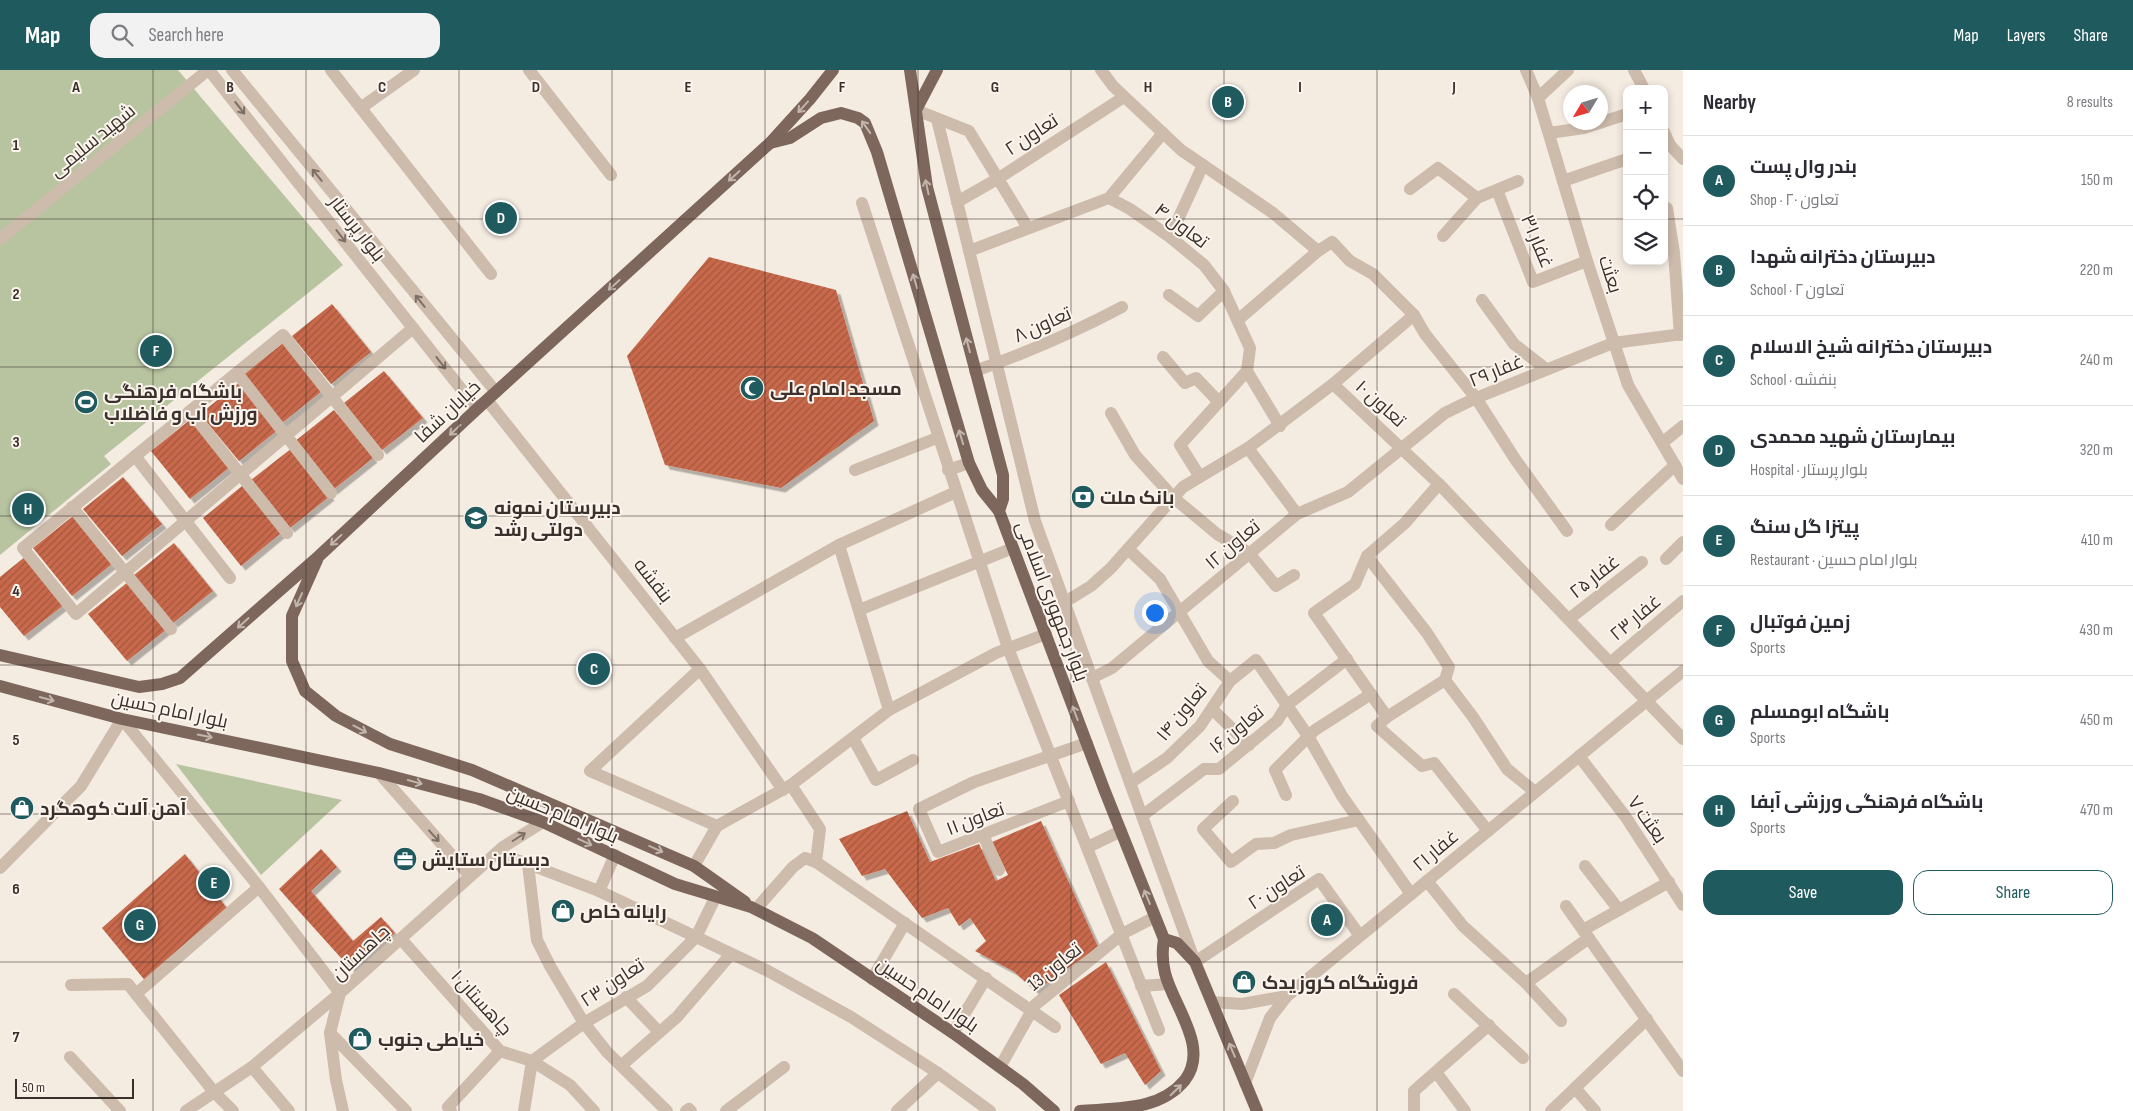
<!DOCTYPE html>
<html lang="en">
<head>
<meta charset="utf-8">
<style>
	body { margin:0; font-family:"Sofia Sans Condensed",Cairo,sans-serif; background:#f2f2f3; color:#2b2b33 }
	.controls { position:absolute; right:15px; top:15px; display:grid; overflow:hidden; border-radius:10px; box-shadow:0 2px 8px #0003 }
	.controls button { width:45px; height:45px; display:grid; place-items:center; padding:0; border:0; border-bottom:1px solid #e1e1e2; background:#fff; color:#2b2b33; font:25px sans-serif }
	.compass { position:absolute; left:1563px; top:15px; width:45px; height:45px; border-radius:50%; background:#fff; box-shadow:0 2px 8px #0003; rotate:232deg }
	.scale { position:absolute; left:15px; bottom:12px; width:119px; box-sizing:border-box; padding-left:5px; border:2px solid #3b302b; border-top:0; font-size:14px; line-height:18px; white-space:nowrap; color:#3b302b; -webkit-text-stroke:4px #fbf5ee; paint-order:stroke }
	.you { position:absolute; left:1154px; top:542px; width:18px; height:18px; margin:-12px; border:4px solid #fff; border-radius:50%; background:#1a73e8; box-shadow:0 0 0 8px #1a73e833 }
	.badge { display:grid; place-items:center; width:32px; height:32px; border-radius:50%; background:#1f5a5e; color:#fff; font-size:16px; font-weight:700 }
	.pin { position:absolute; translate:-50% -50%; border:2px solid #fff; box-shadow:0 1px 5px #0006 }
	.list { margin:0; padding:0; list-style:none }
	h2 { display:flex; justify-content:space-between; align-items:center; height:65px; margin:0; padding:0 20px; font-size:21px }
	h2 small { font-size:16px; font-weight:400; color:#7c7c81 }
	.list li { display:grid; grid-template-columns:32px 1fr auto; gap:15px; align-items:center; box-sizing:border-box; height:90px; padding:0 20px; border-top:1px solid #e1e1e2 }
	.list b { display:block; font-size:19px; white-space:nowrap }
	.list p { margin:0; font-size:16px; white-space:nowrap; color:#7c7c81 }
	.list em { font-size:16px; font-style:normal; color:#7c7c81 }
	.actions { display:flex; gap:10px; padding:15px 20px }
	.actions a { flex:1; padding:11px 0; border:1px solid #1f5a5e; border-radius:15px; text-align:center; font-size:18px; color:#1f5a5e }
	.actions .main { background:#1f5a5e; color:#fff }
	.icon { flex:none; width:28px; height:28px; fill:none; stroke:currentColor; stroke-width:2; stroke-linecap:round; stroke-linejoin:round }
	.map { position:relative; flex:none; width:1683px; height:1041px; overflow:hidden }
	header { display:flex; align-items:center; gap:30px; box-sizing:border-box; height:70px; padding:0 25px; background:#1f5a5e; color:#fff }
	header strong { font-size:24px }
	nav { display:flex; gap:28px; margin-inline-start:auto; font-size:18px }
	.search { width:350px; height:45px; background:#f2f2f3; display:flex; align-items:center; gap:12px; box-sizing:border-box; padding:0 18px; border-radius:15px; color:#7c7c81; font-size:19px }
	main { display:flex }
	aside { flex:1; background:#fff }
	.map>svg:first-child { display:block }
</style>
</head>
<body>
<header>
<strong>Map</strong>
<div class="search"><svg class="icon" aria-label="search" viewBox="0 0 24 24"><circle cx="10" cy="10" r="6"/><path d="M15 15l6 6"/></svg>Search here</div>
<nav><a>Map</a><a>Layers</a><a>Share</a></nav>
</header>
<main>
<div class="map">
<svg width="1683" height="1041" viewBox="0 0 1683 1041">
	<defs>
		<pattern id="building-hatch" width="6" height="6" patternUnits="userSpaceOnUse" patternTransform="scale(1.25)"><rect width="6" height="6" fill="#c8694b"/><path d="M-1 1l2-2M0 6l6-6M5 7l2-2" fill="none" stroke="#a4573f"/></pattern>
		<filter id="shadow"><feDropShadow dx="4.5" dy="4.5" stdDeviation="0" flood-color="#0004"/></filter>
	</defs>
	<rect width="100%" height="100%" fill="#f4ebe1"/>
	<g fill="#b8c4a0">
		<path d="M0 0H178L343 195 104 386 111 394 0 485Z"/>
		<path d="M176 694 342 730 261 805Z"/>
	</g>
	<g fill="url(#building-hatch)" filter="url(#shadow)">
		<path d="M709 187 836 220 874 351 781 418 665 395 627 286Z"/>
		<path d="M332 234 371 282 331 314 292 266Z"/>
		<path d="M283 273 322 321 282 353 243 305Z"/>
		<path d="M384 301 423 348 382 380 344 333Z"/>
		<path d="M240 312 279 359 239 391 200 344Z"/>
		<path d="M334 340 373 388 333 420 294 372Z"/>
		<path d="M191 349 230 397 190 429 151 381Z"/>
		<path d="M292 378 330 426 290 458 251 410Z"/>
		<path d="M123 407 162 454 122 486 83 439Z"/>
		<path d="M242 416 281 463 241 496 203 448Z"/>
		<path d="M73 446 112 494 72 526 33 478Z"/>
		<path d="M174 473 213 521 173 553 134 505Z"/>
		<path d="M26 486 65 534 24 566 0 537V507Z"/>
		<path d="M128 512 167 559 127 591 88 544Z"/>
		<path d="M907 741 930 792 979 774 996 811 1008 805 992 772 1041 751 1098 877 1036 921 1013 901 975 881 986 871 970 848 959 856 948 838 922 848 885 799 862 806 839 769Z"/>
		<path d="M321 779 337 797 311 821 353 871 381 847 395 863 351 899 279 819Z"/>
		<path d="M185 784 229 841 147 913 102 858Z"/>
		<path d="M1106 892 1161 1001 1145 1015 1125 983 1101 994 1059 925Z"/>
	</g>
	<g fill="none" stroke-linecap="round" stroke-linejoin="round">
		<g stroke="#cdbbac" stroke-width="12">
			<path d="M209 0 477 339"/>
			<path d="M232 0 496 322"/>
			<path d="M331 0 491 204"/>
			<path d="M529 0 611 105"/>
			<path d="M1101 0 1113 16 1181 80 1273 143 1318 181 1332 172 1350 191 1373 204 1414 245 1425 264 1476 328 1515 389 1567 461"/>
			<path d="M1526 0 1538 28 1587 191 1628 315 1683 409"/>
			<path d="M1634 0 1644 19"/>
			<path d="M1538 28 1568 0"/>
			<path d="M362 37 414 0"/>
			<path d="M916 40 969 61 1028 158"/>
			<path d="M937 49 1035 451 1195 892 1319 809 1360 866"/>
			<path d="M1664 62 1670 75 1683 89"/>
			<path d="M1549 63 1584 58 1627 44"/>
			<path d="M1563 111 1627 89"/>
			<path d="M1410 119 1438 98 1477 128"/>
			<path d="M1497 120 1533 212 1587 191"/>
			<path d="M1109 128 1130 139 1170 167 1204 195 1224 221 1250 278 1247 301 1280 356"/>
			<path d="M957 132 999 108 1124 27"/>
			<path d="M862 133 1008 578 1159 960"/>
			<path d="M1667 138 1674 183 1680 265"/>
			<path d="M1443 166 1477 128 1518 111"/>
			<path d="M1170 167 1203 95"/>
			<path d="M0 169 208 0"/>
			<path d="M969 181 1109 128 1163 63"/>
			<path d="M1169 225 1198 246 1224 221"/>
			<path d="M1482 230 1514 274 1546 299"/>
			<path d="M1238 250 1318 181"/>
			<path d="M1163 287 1185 313 1196 308 1219 332 1247 301"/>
			<path d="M975 301C1026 283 1075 262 1122 237"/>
			<path d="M237 303 331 423"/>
			<path d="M1333 314 1414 245"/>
			<path d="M487 330 700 599 783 720"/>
			<path d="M190 341 287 463"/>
			<path d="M1111 343 1135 385 1174 428 1217 464 1249 483 1276 516 1294 505"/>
			<path d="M1662 373 1683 356"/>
			<path d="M1248 378 1297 444"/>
			<path d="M378 385 283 265 23 478 76 544 413 258"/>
			<path d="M135 386 230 508"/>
			<path d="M855 400 937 368"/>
			<path d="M948 400 969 393"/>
			<path d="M1200 407 1180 375 1219 332"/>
			<path d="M1439 414 1405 453 1367 486 1355 514 1314 543 1387 647 1377 656 1422 696 1434 693 1488 761"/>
			<path d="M72 437 171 559"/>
			<path d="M1611 455 1675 395"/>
			<path d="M839 475 889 640"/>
			<path d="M1128 479 1160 509 1208 591 1230 611"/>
			<path d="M1367 486 1427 563 1449 597 1445 610"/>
			<path d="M1666 489 1683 472"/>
			<path d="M1065 532 1091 516 1111 498 1183 417 1248 378 1333 314 1439 414 1683 669"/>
			<path d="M859 540 1013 478"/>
			<path d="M1569 549 1642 492"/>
			<path d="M675 568 839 475 956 422"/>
			<path d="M1611 592 1683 531"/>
			<path d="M700 599 590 701 717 756"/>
			<path d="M1092 608 1112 598 1297 444 1348 422 1445 343 1476 328 1613 273 1683 264"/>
			<path d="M1212 639 1249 675"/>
			<path d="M1387 647 1445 610 1473 647 1507 699 1535 722"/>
			<path d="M853 668 876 710 913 690"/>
			<path d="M1579 686 1625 746 1683 835"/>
			<path d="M379 703 470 806"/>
			<path d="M1130 713 1167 688 1200 656 1230 611 1256 590 1308 666 1342 726 1411 824"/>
			<path d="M791 715 820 759 816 792"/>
			<path d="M1286 725 1275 700 1315 660 1371 624"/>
			<path d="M1069 731 938 782 919 739 974 712 1087 673"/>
			<path d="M1233 731 1203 759 1231 792 1256 774 1274 773 1291 765 1359 750"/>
			<path d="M1142 746 1204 699H1219L1277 651 1287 635 1347 589"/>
			<path d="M983 765 999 800"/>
			<path d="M1088 777 1121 761"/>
			<path d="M497 783 528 794 537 870 550 896 584 953 607 982 667 1041"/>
			<path d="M528 794 599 821 768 901 851 947 938 1003 990 1041"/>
			<path d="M694 796 717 756 791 715 889 640 996 583 1046 564"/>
			<path d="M1585 796 1619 840"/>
			<path d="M0 798 81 716 122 649 259 817 340 923 252 997 186 1041"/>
			<path d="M1427 811 1463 856 1526 913 1561 951"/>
			<path d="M599 821 615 785"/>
			<path d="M1566 836 1683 1001"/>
			<path d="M756 839 793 797 805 788 816 792 1055 957"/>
			<path d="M1583 860 1669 812"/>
			<path d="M401 869 500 981 532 991 570 1015 594 1041"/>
			<path d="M872 909 905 853"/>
			<path d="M1526 913 1589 868"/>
			<path d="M71 915 128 914 214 1022 233 1041"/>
			<path d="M1141 916 1168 914"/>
			<path d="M136 924 259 817"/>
			<path d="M1454 924 1523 988"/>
			<path d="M626 927 659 962"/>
			<path d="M1212 932 1242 934 1287 926"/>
			<path d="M330 963 406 1041"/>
			<path d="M953 963 986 908"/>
			<path d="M70 987 120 1041"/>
			<path d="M622 995 677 947 731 884"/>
			<path d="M252 997 289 1041"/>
			<path d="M1000 997 1035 935 1122 864 1155 847"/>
			<path d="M1436 1002 1465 1041"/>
			<path d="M1245 1013 1270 948 1287 926 1683 601"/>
			<path d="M1575 1018 1595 1041"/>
			<path d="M343 1041 336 1010 330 963 340 923 503 777 543 752"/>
			<path d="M451 1041 448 1037 500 981"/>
			<path d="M524 1041 532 991 584 953 647 916 696 867 715 828"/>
			<path d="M686 1041 689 1039 691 1041"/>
			<path d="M726 1041 784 997"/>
			<path d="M897 1041 938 1003"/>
			<path d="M1414 1041V1021L1489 955"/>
			<path d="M1551 1041 1647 949"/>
		</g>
		<g stroke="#7d675c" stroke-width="12">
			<path d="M910 0 927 117 1003 405V429L999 441 1104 719 1164 869 1177 873 1195 892 1257 1041"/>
			<path d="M916 40 937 0"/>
			<path d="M770 73 790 68 821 48 841 43 858 48 865 53 877 82 969 393 982 420 999 441"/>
			<path d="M317 490 292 546V591L305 621 336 646 390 674 472 700 694 796 745 832"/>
			<path d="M0 585 139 617 162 614 180 608 319 486 477 339 770 73 810 29 833 0"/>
			<path d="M0 616 122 649 379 703 479 729 543 752 675 814 751 837 812 868 953 963 1023 1014 1054 1041"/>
			<path d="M1080 1041C1117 1038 1160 1041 1185 1010 1210 977 1173 936 1165 903 1162 891 1162 881 1164 869"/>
		</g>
	</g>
	<defs><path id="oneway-shaft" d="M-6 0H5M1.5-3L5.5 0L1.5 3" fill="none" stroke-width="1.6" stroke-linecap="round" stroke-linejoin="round" transform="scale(1.25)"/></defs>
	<g stroke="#c2b5ac">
		<use href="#oneway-shaft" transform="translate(803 37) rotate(132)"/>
		<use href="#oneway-shaft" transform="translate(866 57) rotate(-125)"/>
		<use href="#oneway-shaft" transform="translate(734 106) rotate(138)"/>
		<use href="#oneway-shaft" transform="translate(927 117) rotate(-102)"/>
		<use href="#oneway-shaft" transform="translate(915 211) rotate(-107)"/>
		<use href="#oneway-shaft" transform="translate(614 215) rotate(138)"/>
		<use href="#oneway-shaft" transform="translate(968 275) rotate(-105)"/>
		<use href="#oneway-shaft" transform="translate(455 360) rotate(137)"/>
		<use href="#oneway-shaft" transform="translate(961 367) rotate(-107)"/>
		<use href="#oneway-shaft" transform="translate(336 470) rotate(137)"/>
		<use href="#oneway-shaft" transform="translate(299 530) rotate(114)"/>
		<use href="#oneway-shaft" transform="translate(243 553) rotate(138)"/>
		<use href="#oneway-shaft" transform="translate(47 629) rotate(15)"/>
		<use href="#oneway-shaft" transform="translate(1075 643) rotate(-111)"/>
		<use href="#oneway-shaft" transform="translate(360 659) rotate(28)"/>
		<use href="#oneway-shaft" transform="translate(205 666) rotate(11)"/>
		<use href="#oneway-shaft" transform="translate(415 712) rotate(15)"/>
		<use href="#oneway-shaft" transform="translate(585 772) rotate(25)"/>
		<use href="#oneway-shaft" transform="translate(656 779) rotate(24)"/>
		<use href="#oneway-shaft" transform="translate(1147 827) rotate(-112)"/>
		<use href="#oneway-shaft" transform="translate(1232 980) rotate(-113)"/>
		<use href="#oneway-shaft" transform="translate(1176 1020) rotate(-44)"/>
	</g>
	<g stroke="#7d6f65">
		<use href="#oneway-shaft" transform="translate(240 38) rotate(52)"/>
		<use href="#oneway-shaft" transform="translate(317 105) rotate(-129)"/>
		<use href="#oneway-shaft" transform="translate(341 166) rotate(52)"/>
		<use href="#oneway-shaft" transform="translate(420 231) rotate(-129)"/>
		<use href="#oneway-shaft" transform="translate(441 293) rotate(52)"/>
		<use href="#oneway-shaft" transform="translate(434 766) rotate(48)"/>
		<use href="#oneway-shaft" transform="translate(519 767) rotate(-32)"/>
	</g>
	<path fill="none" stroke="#3b302b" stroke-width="1" stroke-opacity="0.55" d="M153 0V1041M306 0V1041M459 0V1041M612 0V1041M765 0V1041M918 0V1041M1071 0V1041M1224 0V1041M1377 0V1041M1530 0V1041M0 149H1627M1664 149H1683M0 297H1683M0 446H1683M0 595H1683M0 744H1683M0 892H1683"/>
	<defs>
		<g id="mosque-disc" transform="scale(1.25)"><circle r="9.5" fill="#1f5a5e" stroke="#fbf5ee"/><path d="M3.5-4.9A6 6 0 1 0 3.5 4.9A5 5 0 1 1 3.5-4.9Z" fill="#fff"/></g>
		<g id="stadium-disc" transform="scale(1.25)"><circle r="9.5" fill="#1f5a5e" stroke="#fbf5ee"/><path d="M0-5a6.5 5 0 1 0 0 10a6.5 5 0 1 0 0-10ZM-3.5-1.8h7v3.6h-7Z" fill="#fff"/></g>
		<g id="bank-disc" transform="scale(1.25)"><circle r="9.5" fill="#1f5a5e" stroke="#fbf5ee"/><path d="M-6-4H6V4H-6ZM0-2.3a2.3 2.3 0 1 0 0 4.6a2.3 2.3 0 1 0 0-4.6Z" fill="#fff"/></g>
		<g id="school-disc" transform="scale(1.25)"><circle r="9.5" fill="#1f5a5e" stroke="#fbf5ee"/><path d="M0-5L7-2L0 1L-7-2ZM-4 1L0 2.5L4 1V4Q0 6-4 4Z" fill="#fff"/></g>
		<g id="shop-disc" transform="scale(1.25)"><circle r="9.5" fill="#1f5a5e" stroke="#fbf5ee"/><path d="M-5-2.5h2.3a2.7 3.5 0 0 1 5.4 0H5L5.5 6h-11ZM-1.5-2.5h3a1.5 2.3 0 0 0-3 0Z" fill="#fff"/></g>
		<g id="office-disc" transform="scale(1.25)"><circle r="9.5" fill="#1f5a5e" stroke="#fbf5ee"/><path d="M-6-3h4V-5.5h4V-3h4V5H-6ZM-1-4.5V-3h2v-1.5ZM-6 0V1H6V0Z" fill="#fff"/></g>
	</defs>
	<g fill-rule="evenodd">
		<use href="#mosque-disc" x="752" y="318"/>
		<use href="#stadium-disc" x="86" y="332"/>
		<use href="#bank-disc" x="1083" y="427"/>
		<use href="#school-disc" x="476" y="448"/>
		<use href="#shop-disc" x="22" y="738"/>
		<use href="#office-disc" x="405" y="789"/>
		<use href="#shop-disc" x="563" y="841"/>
		<use href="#shop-disc" x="1244" y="912"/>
		<use href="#shop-disc" x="360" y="969"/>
	</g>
	<g text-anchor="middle" stroke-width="4" stroke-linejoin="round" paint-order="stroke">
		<g font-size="19" fill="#3b302b" stroke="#fbf5ee">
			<text transform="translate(1031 64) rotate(-33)" y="7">تعاون ۲</text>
			<text transform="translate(92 70) rotate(-39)" y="7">شهید سلیمی</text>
			<text transform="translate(1182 155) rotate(37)" y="7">تعاون ۴</text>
			<text transform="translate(358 158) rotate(52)" y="7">بلوار پرستار</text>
			<text transform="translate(1538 171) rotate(67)" y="7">غفار ۳۱</text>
			<text transform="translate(1611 204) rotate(72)" y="7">بعثت</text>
			<text transform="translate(1042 254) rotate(-24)" y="7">تعاون ۸</text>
			<text transform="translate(1496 300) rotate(-22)" y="7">غفار ۲۹</text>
			<text transform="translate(1381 333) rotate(42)" y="7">تعاون ۱۰</text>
			<text transform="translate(447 341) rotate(-43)" y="7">خیابان شفا</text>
			<text transform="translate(1232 474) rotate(-40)" y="7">تعاون ۱۲</text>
			<text transform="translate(1594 506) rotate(-38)" y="7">غفار ۲۵</text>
			<text transform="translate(654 510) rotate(52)" y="7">بنفشه</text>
			<text transform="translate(1053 531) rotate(69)" y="7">بلوار جمهوری اسلامی</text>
			<text transform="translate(1635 547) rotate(-40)" y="7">غفار ۲۳</text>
			<text transform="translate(170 639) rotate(12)" y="7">بلوار امام حسین</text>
			<text transform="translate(1181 642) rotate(-50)" y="7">تعاون ۱۴</text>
			<text transform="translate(1236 659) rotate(-39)" y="7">تعاون ۱۶</text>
			<text transform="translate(563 744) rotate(23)" y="7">بلوار امام حسین</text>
			<text transform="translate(975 748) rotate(-21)" y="7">تعاون ۱۱</text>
			<text transform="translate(1648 749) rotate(55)" y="7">بعثت ۷</text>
			<text transform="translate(1435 780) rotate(-40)" y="7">غفار ۲۱</text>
			<text transform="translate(1276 817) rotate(-33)" y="7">تعاون ۲۰</text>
			<text transform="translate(360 882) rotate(-43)" y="7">چاهستان</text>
			<text transform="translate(1054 896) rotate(-39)" y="7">تعاون 13</text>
			<text transform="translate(612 912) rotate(-33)" y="7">تعاون ۲۳</text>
			<text transform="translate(928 924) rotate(34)" y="7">بلوار امام حسین</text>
			<text transform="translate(482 932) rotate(48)" y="7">چاهستان ۱</text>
		</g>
		<g font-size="19" font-weight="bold" fill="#3b302b" stroke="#fbf5ee" text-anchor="start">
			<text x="770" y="325">مسجد امام علی</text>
			<text x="104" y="328">باشگاه فرهنگی<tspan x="104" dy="22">ورزش آب و فاضلاب</tspan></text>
			<text x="1100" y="434">بانک ملت</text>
			<text x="494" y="444">دبیرستان نمونه<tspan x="494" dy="22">دولتی رشد</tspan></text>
			<text x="40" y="745">آهن آلات کوهگرد</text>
			<text x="422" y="796">دبستان ستایش</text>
			<text x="580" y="848">رایانه خاص</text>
			<text x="1262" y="919">فروشگاه کروز یدک</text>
			<text x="378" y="976">خیاطی جنوب</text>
		</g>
	</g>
	<g font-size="16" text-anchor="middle" font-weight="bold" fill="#3b302b" stroke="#fbf5ee" stroke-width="4" stroke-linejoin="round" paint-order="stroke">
		<text x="76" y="22">A</text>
		<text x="230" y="22">B</text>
		<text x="382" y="22">C</text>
		<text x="536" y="22">D</text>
		<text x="688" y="22">E</text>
		<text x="842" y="22">F</text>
		<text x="995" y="22">G</text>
		<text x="1148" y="22">H</text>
		<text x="1300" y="22">I</text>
		<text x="1454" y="22">J</text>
		<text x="16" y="80">1</text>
		<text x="16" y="229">2</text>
		<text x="16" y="377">3</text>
		<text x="16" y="526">4</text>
		<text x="16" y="675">5</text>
		<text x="16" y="824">6</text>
		<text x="16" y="972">7</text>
	</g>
</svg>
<div class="controls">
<button>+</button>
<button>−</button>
<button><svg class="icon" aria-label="locate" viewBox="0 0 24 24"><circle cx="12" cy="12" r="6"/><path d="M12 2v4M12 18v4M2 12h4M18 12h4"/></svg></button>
<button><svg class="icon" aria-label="layers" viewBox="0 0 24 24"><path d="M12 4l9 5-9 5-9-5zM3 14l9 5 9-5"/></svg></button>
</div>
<svg class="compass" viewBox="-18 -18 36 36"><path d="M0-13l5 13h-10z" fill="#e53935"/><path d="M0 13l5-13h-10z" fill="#7c7c81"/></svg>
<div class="scale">50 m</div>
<div class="you"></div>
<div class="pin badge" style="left:1327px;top:850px">A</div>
<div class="pin badge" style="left:1228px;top:32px">B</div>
<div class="pin badge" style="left:594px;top:599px">C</div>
<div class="pin badge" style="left:501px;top:148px">D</div>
<div class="pin badge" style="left:214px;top:813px">E</div>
<div class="pin badge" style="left:156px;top:281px">F</div>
<div class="pin badge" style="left:140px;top:855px">G</div>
<div class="pin badge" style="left:28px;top:439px">H</div>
</div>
<aside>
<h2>Nearby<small>8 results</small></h2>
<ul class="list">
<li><span class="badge">A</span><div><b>بندر وال پست</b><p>Shop · تعاون ۲۰</p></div><em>150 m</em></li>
<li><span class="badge">B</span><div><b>دبیرستان دخترانه شهدا</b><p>School · تعاون ۲</p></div><em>220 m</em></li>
<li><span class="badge">C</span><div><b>دبیرستان دخترانه شیخ الاسلام</b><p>School · بنفشه</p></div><em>240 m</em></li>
<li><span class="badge">D</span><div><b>بیمارستان شهید محمدی</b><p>Hospital · بلوار پرستار</p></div><em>320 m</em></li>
<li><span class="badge">E</span><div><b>پیتزا گل سنگ</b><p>Restaurant · بلوار امام حسین</p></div><em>410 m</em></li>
<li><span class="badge">F</span><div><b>زمین فوتبال</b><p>Sports</p></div><em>430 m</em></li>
<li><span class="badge">G</span><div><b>باشگاه ابومسلم</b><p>Sports</p></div><em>450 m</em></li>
<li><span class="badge">H</span><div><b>باشگاه فرهنگی ورزشی آبفا</b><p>Sports</p></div><em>470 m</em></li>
</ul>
<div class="actions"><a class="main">Save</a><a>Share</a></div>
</aside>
</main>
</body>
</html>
